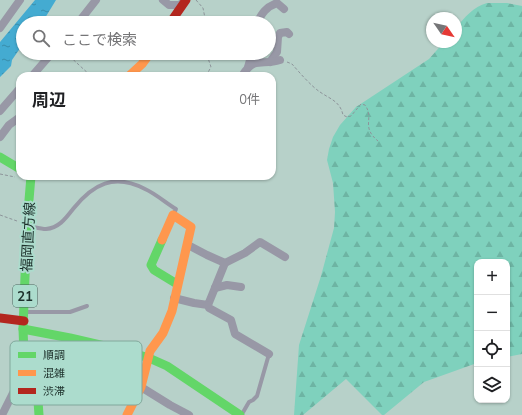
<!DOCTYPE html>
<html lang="ja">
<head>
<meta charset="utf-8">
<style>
	body { margin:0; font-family:Mulish,"Noto Sans JP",sans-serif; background:#f6f6f6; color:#202124 }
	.controls { position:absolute; right:12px; bottom:12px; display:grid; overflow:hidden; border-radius:8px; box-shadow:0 1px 3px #0004 }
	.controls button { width:36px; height:36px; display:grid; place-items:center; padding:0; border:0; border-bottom:1px solid #e0e0e0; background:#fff; color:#202124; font:20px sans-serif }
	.compass { position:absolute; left:426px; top:12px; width:36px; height:36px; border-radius:50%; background:#fff; box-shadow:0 1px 3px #0004; rotate:124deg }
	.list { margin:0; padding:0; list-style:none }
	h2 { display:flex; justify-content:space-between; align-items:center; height:52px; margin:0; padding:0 16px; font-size:17px }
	h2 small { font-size:13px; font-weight:400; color:#757577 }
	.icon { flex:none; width:22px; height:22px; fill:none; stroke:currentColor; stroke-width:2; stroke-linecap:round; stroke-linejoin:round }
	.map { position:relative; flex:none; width:522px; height:415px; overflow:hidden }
	.search { position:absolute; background:#fff; box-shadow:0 1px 3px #0004; left:16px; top:16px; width:260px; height:44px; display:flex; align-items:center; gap:10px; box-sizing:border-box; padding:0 14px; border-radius:22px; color:#757577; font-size:15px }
	.panel { position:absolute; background:#fff; box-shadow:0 1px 3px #0004; left:16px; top:72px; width:260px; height:108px; border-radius:12px }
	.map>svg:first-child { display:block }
</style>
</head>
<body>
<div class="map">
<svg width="522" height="415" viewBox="0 0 522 415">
	<defs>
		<pattern id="forest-firs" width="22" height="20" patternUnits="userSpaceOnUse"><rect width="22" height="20" fill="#7fd1bd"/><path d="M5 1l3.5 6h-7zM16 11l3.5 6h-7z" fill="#6db4a3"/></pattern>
		<pattern id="water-ripples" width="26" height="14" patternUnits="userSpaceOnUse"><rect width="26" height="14" fill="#44abd1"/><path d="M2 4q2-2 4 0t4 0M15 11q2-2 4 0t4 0" fill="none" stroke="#388caa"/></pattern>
	</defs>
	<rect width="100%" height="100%" fill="#b7d1c9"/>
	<path fill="url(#forest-firs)" d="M487 3H507L522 6V354L507 357V262H477V363L424 382 384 415H382L346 379 303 415H294L299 345 321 276 334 228 335 212 333 183 327 160 329 149 333 137 340 125 356 107 429 59 444 42H456V28C465 17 473 7 487 3Z"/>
	<path fill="url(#water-ripples)" d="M35 0H56L42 23H23V44L12 60 11 66 0 77V42Z"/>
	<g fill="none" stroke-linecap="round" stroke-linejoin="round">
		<g stroke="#8d949a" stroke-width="1" stroke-dasharray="3 2" stroke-linecap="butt">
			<path d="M196 0 203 8 206 23"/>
			<path d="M66 53 91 76"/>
			<path d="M287 62 292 64C299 72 311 86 320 92 330 99 340 101 343 115L347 117 351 116 361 104 365 105C375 119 360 126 378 141"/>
			<path d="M206 76 211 67 208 58 209 53"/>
			<path d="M0 174 15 177"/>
			<path d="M0 215 17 221"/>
		</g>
		<g stroke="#9898a6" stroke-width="4">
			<path d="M28 226C34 227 41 229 46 229 59 228 66 218 73 209 93 184 114 173 145 189 156 194 166 203 176 209L173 215"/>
			<path d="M25 312H70L87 306"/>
			<path d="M242 414 249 402 253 400 257 396 269 354"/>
		</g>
		<g stroke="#9898a6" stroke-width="8">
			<path d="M163 0 169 5H182V3"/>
			<path d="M78 23 96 0"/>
			<path d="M257 23C262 13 266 7 277 3L284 9"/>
			<path d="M0 28 20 0"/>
			<path d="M270 62 277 52 278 37 280 33 287 32 289 34"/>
			<path d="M248 67 252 53"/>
			<path d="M32 76 52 53"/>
			<path d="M242 76C255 55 262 66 280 60"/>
			<path d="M0 111 20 88"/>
			<path d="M0 137 9 125 20 117"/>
			<path d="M225 263 245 253 260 242 285 257"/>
			<path d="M215 288 227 285 241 287"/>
			<path d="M174 298 194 303 208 305 225 263 207 255 188 245"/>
			<path d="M208 305 209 308 231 320 235 334 269 354"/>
			<path d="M141 387 170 405 189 415"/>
			<path d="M2 415 14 391 21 369 27 366"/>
		</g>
		<g stroke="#63d668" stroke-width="9">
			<path d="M0 157 20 169"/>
			<path d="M31 176 27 224 23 329 24 354 38 401 39 415"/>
			<path d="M162 240 151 265 154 270 177 284"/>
			<path d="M23 329 70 338 126 351 149 358 167 366 240 415"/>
		</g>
		<g stroke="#ff974d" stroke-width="9">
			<path d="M129 76 142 64 150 53"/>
			<path d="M127 415 141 387 150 351 163 333 172 311 191 227 173 215 162 240"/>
		</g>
		<g stroke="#b3261e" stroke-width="9">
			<path d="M170 23 186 0"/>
			<path d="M0 318 24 321"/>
		</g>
	</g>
	<g text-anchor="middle" stroke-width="4" stroke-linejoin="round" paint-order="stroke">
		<rect fill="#acdccd" stroke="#47635b" stroke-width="1" x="13" y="285" width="24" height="22" rx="3"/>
		<g font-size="13" font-weight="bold" fill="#1c2f2a">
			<text x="25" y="301">21</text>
		</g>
		<g font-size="14" fill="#1c2f2a" stroke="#acdccd">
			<text transform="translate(28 237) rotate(-87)" y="5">福岡直方線</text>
		</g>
	</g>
	<rect x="10" y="341" width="132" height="64" rx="6" fill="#acdccd" stroke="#81a89c" stroke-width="1"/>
	<rect x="18" y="352" width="18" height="6" fill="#63d668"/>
	<rect x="18" y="370" width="18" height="6" fill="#ff974d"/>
	<rect x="18" y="388" width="18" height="6" fill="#b3261e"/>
	<g font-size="11" fill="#1c2f2a">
		<text x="43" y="359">順調</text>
		<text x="43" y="377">混雑</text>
		<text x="43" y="395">渋滞</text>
	</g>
</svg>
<div class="controls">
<button>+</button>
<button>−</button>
<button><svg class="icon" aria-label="locate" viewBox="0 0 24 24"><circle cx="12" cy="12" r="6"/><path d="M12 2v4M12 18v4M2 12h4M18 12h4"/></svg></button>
<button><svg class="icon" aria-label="layers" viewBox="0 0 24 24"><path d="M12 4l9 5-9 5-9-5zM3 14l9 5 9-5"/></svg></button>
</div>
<svg class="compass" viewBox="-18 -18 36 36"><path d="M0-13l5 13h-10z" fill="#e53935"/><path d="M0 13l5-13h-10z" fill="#757577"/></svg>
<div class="search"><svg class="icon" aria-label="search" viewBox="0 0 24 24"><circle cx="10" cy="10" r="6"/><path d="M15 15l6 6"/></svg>ここで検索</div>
<section class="panel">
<h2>周辺<small>0件</small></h2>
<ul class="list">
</ul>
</section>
</div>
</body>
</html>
